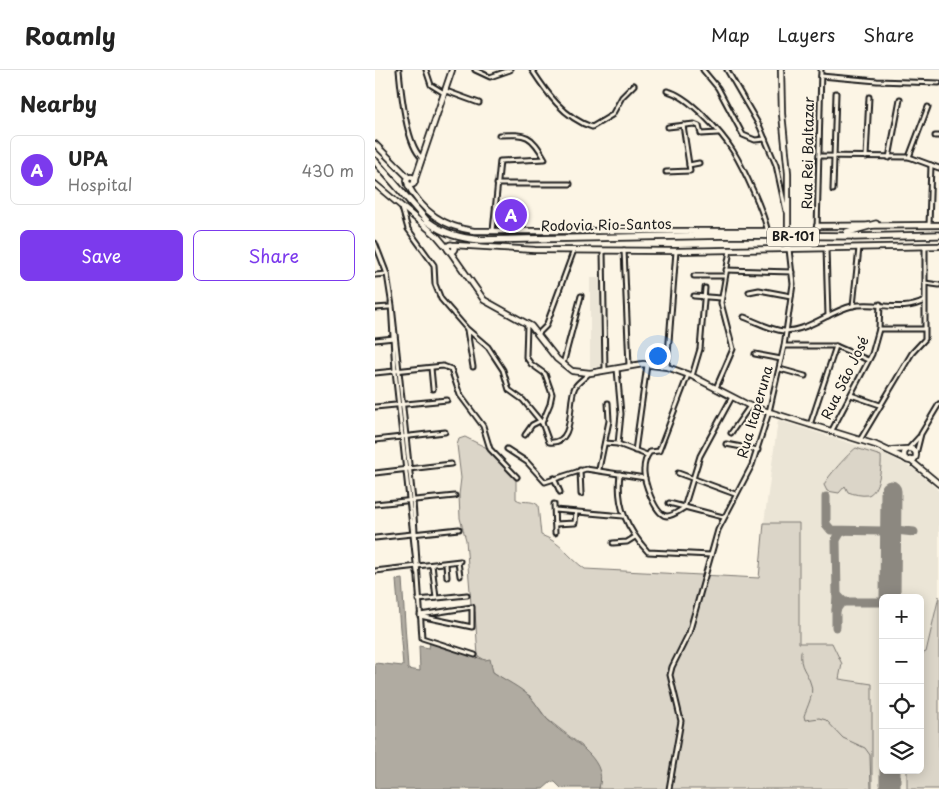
<!DOCTYPE html>
<html lang="en">
<head>
<meta charset="utf-8">
<style>
	body { margin:0; font-family:"Playpen Sans",sans-serif; background:#f2f2f2; color:#222 }
	.controls { position:absolute; right:15px; bottom:15px; display:grid; overflow:hidden; border-radius:8px; box-shadow:0 2px 12px #0003 }
	.controls button { width:45px; height:45px; display:grid; place-items:center; padding:0; border:0; border-bottom:1px solid #e0e0e0; background:#fff; color:#222; font:25px sans-serif }
	.you { position:absolute; left:282px; top:285px; width:18px; height:18px; margin:-12px; border:4px solid #fff; border-radius:50%; background:#1a73e8; box-shadow:0 0 0 8px #1a73e833 }
	.badge { display:grid; place-items:center; width:32px; height:32px; border-radius:50%; background:#7c3aed; color:#fff; font-size:16px; font-weight:700 }
	.pin { position:absolute; translate:-50% -50%; border:2px solid #fff; box-shadow:0 1px 5px #0006 }
	.list { margin:0; padding:0; list-style:none }
	h2 { display:flex; justify-content:space-between; align-items:center; height:65px; margin:0; padding:0 20px; font-size:21px }
	h2 small { font-size:16px; font-weight:400; color:#767676 }
	.list li { display:grid; grid-template-columns:32px 1fr auto; gap:15px; align-items:center; box-sizing:border-box; height:70px; margin:0 10px 10px; padding:0 10px; border:1px solid #e0e0e0; border-radius:8px }
	.list b { display:block; font-size:19px; white-space:nowrap }
	.list p { margin:0; font-size:16px; white-space:nowrap; color:#767676 }
	.list em { font-size:16px; font-style:normal; color:#767676 }
	.actions { display:flex; gap:10px; padding:15px 20px }
	.actions a { flex:1; padding:11px 0; border:1px solid #7c3aed; border-radius:8px; text-align:center; font-size:18px; color:#7c3aed }
	.actions .main { background:#7c3aed; color:#fff }
	.icon { flex:none; width:28px; height:28px; fill:none; stroke:currentColor; stroke-width:2; stroke-linecap:round; stroke-linejoin:round }
	.map { position:relative; flex:none; width:564px; height:719px; overflow:hidden }
	header { display:flex; align-items:center; gap:30px; box-sizing:border-box; height:70px; padding:0 25px; background:#fff; border-bottom:1px solid #e0e0e0 }
	header strong { font-size:24px }
	nav { display:flex; gap:28px; margin-inline-start:auto; font-size:18px }
	main { display:flex }
	aside { flex:1; background:#fff }
	.map>svg:first-child { display:block }
</style>
</head>
<body>
<header>
<strong>Roamly</strong>
<nav><a>Map</a><a>Layers</a><a>Share</a></nav>
</header>
<main>
<aside>
<h2>Nearby<small></small></h2>
<ul class="list">
<li><span class="badge">A</span><div><b>UPA</b><p>Hospital</p></div><em>430 m</em></li>
</ul>
<div class="actions"><a class="main">Save</a><a>Share</a></div>
</aside>
<div class="map">
<svg width="564" height="719" viewBox="0 0 564 719">
	<rect width="100%" height="100%" fill="#fcf5e5"/>
	<filter id="ink" filterUnits="userSpaceOnUse"><feTurbulence type="fractalNoise" baseFrequency=".02" numOctaves="2"/><feDisplacementMap in="SourceGraphic" scale="10" xChannelSelector="R" yChannelSelector="G"/><feConvolveMatrix kernelMatrix="1 2 1 2 8 2 1 2 1" color-interpolation-filters="sRGB"/></filter>
	<g filter="url(#ink)">
		<g fill="#ebe5d6">
			<path d="M127 129H132L133 138H135V130L145 132V152L130 154 127 152Z"/>
			<path d="M215 208H226L228 297H215Z"/>
			<path d="M403 350 512 385 539 399 564 421V526L551 582 546 584V671L545 528H508V700H532V719H497V614L463 609 424 574V453H389Z"/>
		</g>
		<g fill="#dbd5c8" stroke="#7c7872">
			<path d="M90 367 114 379 141 408V429C148 434 155 429 163 435L166 465C186 472 193 487 210 499L384 508 389 453H424V573H457L467 594 464 609 497 614V719H223L225 718 207 676 172 649 155 626 118 602 110 590 103 586 100 542 96 534 91 470 85 448 84 425 86 408 82 375 84 369Z"/>
			<path d="M481 378 506 386C507 396 504 422 493 425 487 426 478 424 473 422L470 416 464 423 452 421 449 415C451 408 475 382 481 378Z"/>
			<path d="M564 526V719H532V700H545L546 584 551 582Z"/>
		</g>
		<path fill="#b0aba1" stroke="#75726c" d="M27 509 33 599 45 601 44 576 54 578 55 572 110 590 115 589 118 602C129 610 146 617 156 628 162 634 166 643 172 649 189 668 235 686 224 718H186L180 712H176L168 719H0V593L28 596 21 510Z"/>
		<g fill="none" stroke-linecap="round" stroke-linejoin="round">
			<path stroke="#75726c" stroke-width="1" d="M426 581C424 599 432 600 436 615 439 625 432 637 429 646L430 650 444 648 451 650 468 668 490 678 495 685 496 719"/>
			<g stroke="#8c8880" stroke-width="9">
				<path d="M451 427V454L456 460 507 461"/>
				<path d="M516 452 521 460 539 462"/>
				<path d="M512 459 507 461 513 464 515 469"/>
				<path d="M462 525 461 470 465 463 469 461"/>
				<path d="M513 528 515 523"/>
				<path d="M469 532 465 534 461 540 462 525 469 532H507"/>
				<path d="M461 557V540"/>
			</g>
			<g stroke="#8c8880" stroke-width="21">
				<path d="M515 528 516 421"/>
				<path d="M515 719V700"/>
			</g>
			<g stroke="#1c1c1c" stroke-width="7">
				<g id="street">
					<path d="M24 0C26 21 31 75 47 88"/>
					<path d="M51 0 56 15 69 23"/>
					<path d="M100 0 115 7 135 0"/>
					<path d="M157 0C172 23 189 48 217 57L237 45 247 27 259 15"/>
					<path d="M328 0 343 18 368 65 380 70 390 69"/>
					<path d="M352 0 385 57 401 95 411 141"/>
					<path d="M446 6 502 11 564 13"/>
					<path d="M71 21 104 33"/>
					<path d="M292 21C313 25 347 63 358 81 369 99 389 142 393 163"/>
					<path d="M293 57 319 54 324 56 326 64 343 63"/>
					<path d="M560 66H564"/>
					<path d="M444 86 534 87 564 98"/>
					<path d="M491 87 494 27"/>
					<path d="M534 87 553 37"/>
					<path d="M514 88 525 29"/>
					<path d="M314 95 324 93"/>
					<path d="M291 102 315 101 308 55"/>
					<path d="M122 114H195"/>
					<path d="M458 120 461 23"/>
					<path d="M27 138 33 159 59 195 60 214 66 229 92 259 113 277 128 300 134 320 148 330 167 353 174 372C202 375 192 331 200 317 203 312 210 308 214 303"/>
					<path d="M554 155 556 95"/>
					<path d="M442 160 446 0"/>
					<path d="M118 161 125 91 170 89C156 64 152 64 124 65"/>
					<path d="M0 173 12 204 17 236 38 431 47 568 100 585"/>
					<path d="M451 178 453 246"/>
					<path d="M249 180 254 296"/>
					<path d="M228 181 230 300"/>
					<path d="M351 200 417 202"/>
					<path d="M0 205 12 204"/>
					<path d="M319 206H350"/>
					<path d="M550 213 564 215"/>
					<path d="M374 222 384 220 416 226"/>
					<path d="M319 226 346 228"/>
					<path d="M16 233 20 301 42 502"/>
					<path d="M478 236 484 178"/>
					<path d="M0 238 14 237"/>
					<path d="M369 247C382 252 396 260 409 261 434 261 455 241 477 236 501 231 528 243 549 231"/>
					<path d="M152 254 151 287 156 294 170 304 177 324 175 334 167 353"/>
					<path d="M504 259H549"/>
					<path d="M92 260 98 297"/>
					<path d="M163 264 171 256 199 180"/>
					<path d="M0 270 19 268"/>
					<path d="M409 276H461L493 290"/>
					<path d="M380 284 406 289"/>
					<path d="M188 294 206 226"/>
					<path d="M292 297 301 181"/>
					<path d="M56 298 58 319"/>
					<path d="M242 299 246 344 243 374"/>
					<path d="M405 299 430 306"/>
					<path d="M0 303 68 296 76 299 85 325 108 356 115 379 142 407"/>
					<path d="M313 305 284 381 275 382C271 387 269 393 269 400 268 409 280 446 292 446 298 446 304 441 309 438L325 386 357 327"/>
					<path d="M317 306 325 279 330 218"/>
					<path d="M341 318 358 279 346 233 355 180"/>
					<path d="M476 325 505 335"/>
					<path d="M0 337 72 330"/>
					<path d="M435 355 461 276"/>
					<path d="M456 362 497 284 504 259 505 234"/>
					<path d="M356 363 375 336"/>
					<path d="M150 365 157 355 165 351"/>
					<path d="M0 370 70 362"/>
					<path d="M485 370 537 283 550 269V178"/>
					<path d="M230 373 243 374 272 385"/>
					<path d="M351 374 383 380"/>
					<path d="M132 379 152 392 170 412 211 399 270 408"/>
					<path d="M533 379 544 367"/>
					<path d="M260 381 272 295"/>
					<path d="M541 384 546 364 564 334"/>
					<path d="M224 399 234 351 233 333"/>
					<path d="M205 400 206 424"/>
					<path d="M0 403 76 394"/>
					<path d="M303 403 360 424"/>
					<path d="M245 404C241 436 252 459 273 482L336 485"/>
					<path d="M179 408 185 422"/>
					<path d="M294 433 348 447"/>
					<path d="M0 434 80 426"/>
					<path d="M179 434 180 463"/>
					<path d="M180 440 248 446"/>
					<path d="M180 454 200 453 201 442"/>
					<path d="M0 468 84 459"/>
					<path d="M238 473 252 472 260 467"/>
					<path d="M83 492 85 506"/>
					<path d="M71 494 72 507"/>
					<path d="M57 495 61 528"/>
					<path d="M0 501 85 491"/>
					<path d="M43 530 92 525"/>
					<path d="M45 545 97 537V557L45 546"/>
					<path d="M294 719 306 651 295 605 297 597 314 563 343 460 377 395 394 342 409 276 418 214 414 179"/>
				</g>
			</g>
			<g stroke="#1c1c1c" stroke-width="8">
				<g id="secondary">
					<path d="M406 0 407 44 413 103V165"/>
					<path d="M0 74 34 108"/>
					<circle cx="36" cy="111" r="4"/>
					<path d="M39 112 77 0"/>
					<path d="M0 114 62 166 73 179"/>
					<path d="M33 115C47 142 70 157 99 161H393"/>
					<path d="M442 156 564 155"/>
					<circle cx="76" cy="178" r="3.5"/>
					<path d="M79 175 160 180 301 181 564 176"/>
					<path d="M74 180 109 230 156 256 182 289 197 301 215 303 268 294 292 297 317 306 375 336 501 375 531 389"/>
					<circle cx="535" cy="385" r="6"/>
					<path d="M517 380 532 379"/>
					<path d="M535 390 564 414"/>
				</g>
			</g>
			<g stroke="#1c1c1c" stroke-width="9">
				<g id="highway">
					<path d="M0 91 52 151C69 164 85 168 106 170L359 165 482 166"/>
					<path d="M472 162 501 154"/>
					<path d="M405 167 414 178"/>
					<path d="M479 167 564 165"/>
				</g>
			</g>
			<use href="#street" stroke="#fcf5e5" stroke-width="3"/>
			<use href="#secondary" stroke="#fcf5e5" stroke-width="4.5"/>
			<use href="#highway" stroke="#fcf5e5" stroke-width="5.5"/>
		</g>
	</g>
	<g text-anchor="middle" stroke-width="4" stroke-linejoin="round" paint-order="stroke">
		<rect fill="#fcf5e5" stroke="#5f5d58" stroke-width="1" x="392" y="157.5" width="52" height="19" rx="4"/>
		<g font-size="12" font-weight="bold" fill="#1c1c1c">
			<text x="418" y="171">BR-101</text>
		</g>
		<g font-size="14" fill="#1c1c1c" stroke="#fcf5e5">
			<text transform="translate(433 83) rotate(-89)" y="5">Rua Rei Baltazar</text>
			<text transform="translate(231 155) rotate(-1)" y="5">Rodovia Rio-Santos</text>
			<text transform="translate(470 308) rotate(-64)" y="5">Rua São José</text>
			<text transform="translate(380 342) rotate(-74)" y="5">Rua Itaperuna</text>
		</g>
	</g>
</svg>
<div class="controls">
<button>+</button>
<button>−</button>
<button><svg class="icon" aria-label="locate" viewBox="0 0 24 24"><circle cx="12" cy="12" r="6"/><path d="M12 2v4M12 18v4M2 12h4M18 12h4"/></svg></button>
<button><svg class="icon" aria-label="layers" viewBox="0 0 24 24"><path d="M12 4l9 5-9 5-9-5zM3 14l9 5 9-5"/></svg></button>
</div>
<div class="you"></div>
<div class="pin badge" style="left:136px;top:145px">A</div>
</div>
</main>
</body>
</html>
